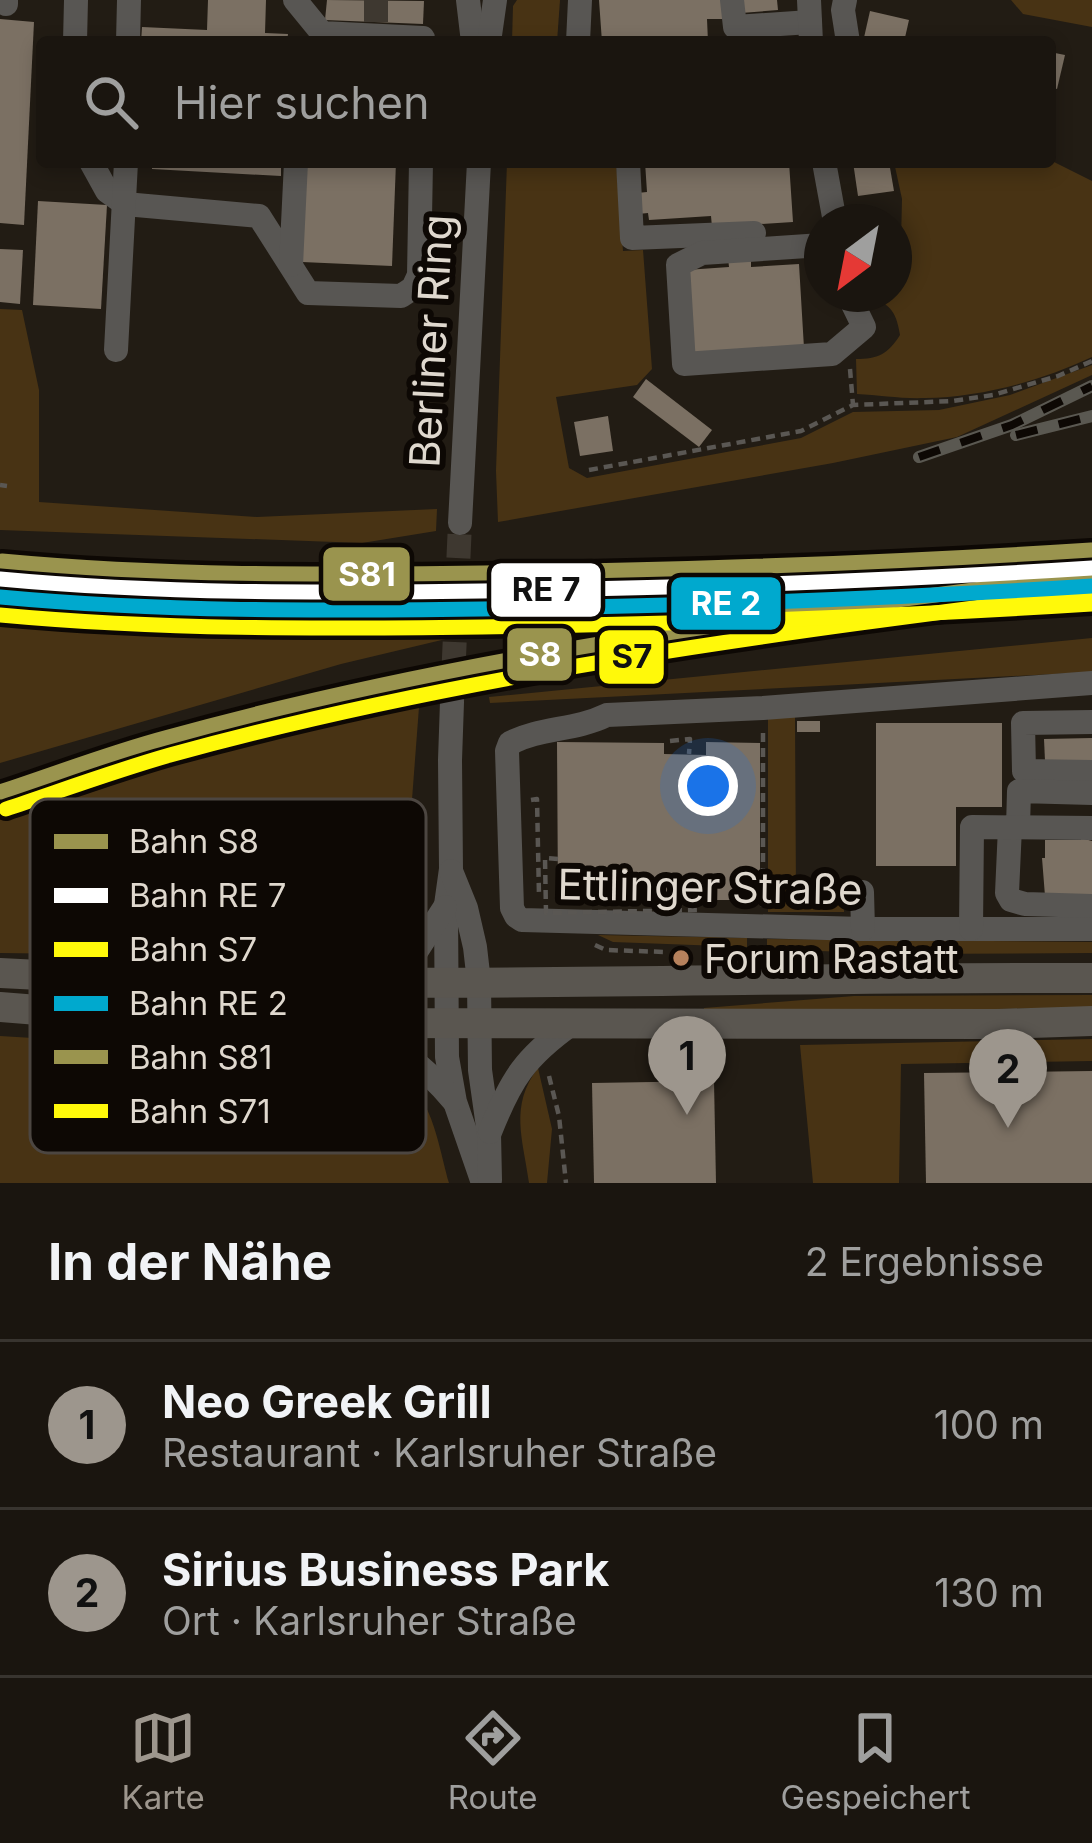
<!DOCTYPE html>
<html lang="de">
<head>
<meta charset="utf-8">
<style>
	body { margin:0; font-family:Inter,sans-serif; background:#231e18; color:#f1f3f6 }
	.compass { position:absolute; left:804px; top:204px; width:108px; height:108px; border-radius:50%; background:#1a150f; box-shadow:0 6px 18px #0003; rotate:212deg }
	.you { position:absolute; left:708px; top:786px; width:42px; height:42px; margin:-30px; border:9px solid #fff; border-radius:50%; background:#1a73e8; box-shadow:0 0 0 18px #1a73e833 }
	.badge { display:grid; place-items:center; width:78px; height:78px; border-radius:50%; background:#9d968d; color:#111; font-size:39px; font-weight:700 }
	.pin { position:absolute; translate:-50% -99px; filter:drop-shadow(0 3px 6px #0008) }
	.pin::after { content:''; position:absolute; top:63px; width:42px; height:36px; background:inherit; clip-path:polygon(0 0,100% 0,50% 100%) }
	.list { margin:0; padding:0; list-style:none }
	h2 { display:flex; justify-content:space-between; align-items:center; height:156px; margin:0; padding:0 48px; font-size:51px }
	h2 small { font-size:39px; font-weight:400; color:#9f9f9e }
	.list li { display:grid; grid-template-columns:78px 1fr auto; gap:36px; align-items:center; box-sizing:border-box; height:168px; padding:0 48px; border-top:3px solid #38342f }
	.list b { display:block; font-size:45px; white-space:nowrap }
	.list p { margin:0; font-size:39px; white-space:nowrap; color:#9f9f9e }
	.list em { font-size:39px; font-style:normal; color:#9f9f9e }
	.icon { flex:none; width:66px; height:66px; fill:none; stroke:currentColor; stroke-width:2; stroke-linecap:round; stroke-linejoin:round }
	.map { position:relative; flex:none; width:1092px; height:1183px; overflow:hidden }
	.search { position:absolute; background:#1a150f; box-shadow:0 6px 18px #0003; left:36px; right:36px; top:36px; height:132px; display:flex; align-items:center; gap:30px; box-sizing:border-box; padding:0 42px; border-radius:12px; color:#9f9f9e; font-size:45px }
	.sheet { height:492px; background:#1a150f }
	nav { display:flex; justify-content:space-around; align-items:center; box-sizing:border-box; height:168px; border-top:3px solid #38342f; background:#1a150f; font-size:33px; color:#9f9f9e }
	nav a { display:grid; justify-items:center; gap:6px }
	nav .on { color:#9d968d }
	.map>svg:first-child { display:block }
</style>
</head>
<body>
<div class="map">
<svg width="1092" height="1183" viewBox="0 0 1092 1183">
	<rect width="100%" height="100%" fill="#221c14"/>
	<g fill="#483314">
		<path d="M517 0H560L557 42H512L513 6Z"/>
		<path d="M1011 0H1092V27L1023 14Z"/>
		<path d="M1050 160 1092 181V357C1041 381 981 397 925 398 902 399 879 395 857 394L856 359C878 359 888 354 900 335 896 309 889 304 865 294H894V284L900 282 902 199 894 162Z"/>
		<path d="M507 162H616L623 251 643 250 652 369 637 385 556 397 569 468 587 478 801 438 853 412 939 410 1010 395 1092 365V375L957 437 833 463 498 522 496 471Z"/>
		<path d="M0 309 22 310 39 390V502L257 517 437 509 436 531 362 543 0 530Z"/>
		<path d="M0 589 509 603 513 623 341 664 0 763Z"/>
		<path d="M1092 638V672L490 703 489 697Z"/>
		<path d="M419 707 400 958 0 953V802L116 768 238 738Z"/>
		<path d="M768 717H795L796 894H813L814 903H844V912H768Z"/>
		<path d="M598 935 747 938V947L613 942Z"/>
		<path d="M767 939 1092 942V953L899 954 767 949Z"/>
		<path d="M1092 995V1008L704 1012V1008L854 996Z"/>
		<path d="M0 1036 377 1059C432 1088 434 1128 449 1183H0Z"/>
		<path d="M1092 1039V1061L901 1064 899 1183H813L800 1045Z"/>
		<path d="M538 1068 552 1129 547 1183H529C523 1139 509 1106 538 1068Z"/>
	</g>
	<g fill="#7b7063">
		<path d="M208 0H266L265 33 288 34 287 42H141L142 27 207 30Z"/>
		<path d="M327 0 424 1 423 24 325 20Z"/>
		<path d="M599 0H723L724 19H707L708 42H602Z"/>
		<path d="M740 0H777L778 10 741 13Z"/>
		<path d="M870 11 909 20 904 42H863Z"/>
		<path d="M0 19 34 22 24 225 0 223Z"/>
		<path d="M1050 52 1065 55 1057 89 1050 87Z"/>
		<path d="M152 162H281V176L152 169Z"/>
		<path d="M307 162H396L392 266 302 262Z"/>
		<path d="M645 162H789L793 222 712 227 711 216 649 220 648 213 638 214 637 193 647 192Z"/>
		<path d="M853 162H889L894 191 858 196Z"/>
		<path d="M38 201 107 205 101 309 33 305Z"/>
		<path d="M0 249 23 250 20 304 0 302Z"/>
		<path d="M751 257V267L799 264 804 348 691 354 686 270 729 267 728 258Z"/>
		<path d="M646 379 712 430 699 447 633 397Z"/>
		<path d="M608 416 613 451 580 456 574 422Z"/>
		<rect x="797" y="721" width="23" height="11"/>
		<path d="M876 723H1002V807H956V866H876Z"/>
		<path d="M1092 738V760L1045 761 1044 739Z"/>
		<path d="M557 742 664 743V754L706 755V742L760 743V900H558Z"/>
		<path d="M1081 838 1092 841V896H1045L1042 858H1045V840H1081Z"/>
		<path d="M1092 1071V1183H926L924 1073Z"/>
		<path d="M714 1081 716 1183H594L592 1083Z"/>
	</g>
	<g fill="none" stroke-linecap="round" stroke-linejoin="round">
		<g stroke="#3e3830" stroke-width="24" stroke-dasharray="24 12" stroke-linecap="butt">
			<path d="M376 22V0"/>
			<path d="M452 702 460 523"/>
		</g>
		<g stroke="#5a5753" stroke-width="4.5" stroke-dasharray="9 6" stroke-linecap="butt">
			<path d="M850 369 853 405"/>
			<path d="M589 470 801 431 853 405 953 401 993 395 1058 376 1092 361"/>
			<path d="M0 485 7 486"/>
			<path d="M0 609 41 614 124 612 170 615 261 634 348 637 546 608"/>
			<path d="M670 741 690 739 689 754"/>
			<path d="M531 800 537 799 539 896"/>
			<path d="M763 907V732"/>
			<path d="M595 945 606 950 666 952"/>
			<path d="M549 1076 559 1116 566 1183"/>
		</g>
		<g stroke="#585653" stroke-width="24">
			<path d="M295 0 322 33 423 38"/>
			<path d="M468 0 473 42"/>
			<path d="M732 0 735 27 810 22"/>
			<path d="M809 0 811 42"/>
			<path d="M845 0 843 10 848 42"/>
			<path d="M6 4V0"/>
			<path d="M75 42 76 0"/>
			<path d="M128 42 129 0"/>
			<path d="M489 42 495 0"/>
			<path d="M578 42 580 0"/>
			<path d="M91 162 107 191 125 204 259 216 308 293 401 296 413 288 419 275 421 162"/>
			<path d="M628 162 632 238 754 233"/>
			<path d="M824 162 835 222"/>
			<path d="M822 245 702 253 678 265 684 364 832 354 864 327 848 294"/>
			<path d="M291 265 296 162"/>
			<path d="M116 350 126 162"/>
			<path d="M460 523 479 162"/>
			<path d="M1092 683 763 708 607 715C574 731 541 727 510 743L507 751 512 908 516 916 522 920 863 929H1092"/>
			<path d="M452 702 450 760 451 869 446 905 447 1057 455 1102 483 1183"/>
			<path d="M1092 722 1023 723 1024 771 1092 772"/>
			<path d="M1010 827 1007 893 1011 900 1025 904 1092 906"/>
			<path d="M1018 827 1019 791 1092 793"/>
			<path d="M451 871 466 908 475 947 479 982 480 1070 489 1134 490 1180"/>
			<path d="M862 892 863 929"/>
			<path d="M971 929 972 827 1092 828"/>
			<path d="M382 981 414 955 445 907"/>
			<path d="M353 1025C395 1046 422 1063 453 1100"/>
			<path d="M490 1132C511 1079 525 1057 573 1023"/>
		</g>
		<g stroke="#5a5650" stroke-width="30">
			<path d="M0 973C364 993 728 976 1092 978"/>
			<path d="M0 1007 88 1014 347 1023 997 1024 1092 1021"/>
		</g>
		<g stroke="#5a5851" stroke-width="12">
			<g id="rail">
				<path d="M1016 435 1092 416"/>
				<path d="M919 457 1012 425 1092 386"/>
			</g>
		</g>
		<use href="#rail" stroke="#0d0804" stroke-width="8" stroke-dasharray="22" stroke-linecap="butt"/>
		<path stroke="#5a5753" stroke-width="4.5" stroke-dasharray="9 6" stroke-linecap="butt" d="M558 859 545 858 546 913 697 910"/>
		<g stroke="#0d0804" stroke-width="24">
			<path id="rail-1" d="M0 792C55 774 109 753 165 738 467 654 781 614 1092 575"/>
		</g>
		<g stroke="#0d0804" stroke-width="24">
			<path id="rail-2" d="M0 579C161 594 321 593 482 591 686 588 889 581 1092 568"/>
		</g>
		<g stroke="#0d0804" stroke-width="24">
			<path id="rail-3" d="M6 809C60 791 114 771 170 755 471 672 783 632 1092 593"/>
		</g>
		<g stroke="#0d0804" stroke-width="24">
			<path id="rail-4" d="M0 597C161 612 321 611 482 609 686 606 889 599 1092 586"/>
		</g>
		<g stroke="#0d0804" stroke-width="24">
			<path id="rail-5" d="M2 561C162 576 322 575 483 573 686 570 888 563 1091 550"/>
		</g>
		<g stroke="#0d0804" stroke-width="24">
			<path id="rail-6" d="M0 615C161 630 321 629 482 627 686 624 889 617 1092 604"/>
		</g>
		<use href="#rail-1" stroke="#9a944e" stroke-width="15"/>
		<use href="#rail-2" stroke="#fff" stroke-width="15"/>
		<use href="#rail-3" stroke="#fff90a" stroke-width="15"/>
		<use href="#rail-4" stroke="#00a9ce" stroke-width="15"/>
		<use href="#rail-5" stroke="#9a944e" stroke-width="15"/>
		<use href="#rail-6" stroke="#fff90a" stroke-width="15"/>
	</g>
	<circle fill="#b6815c" stroke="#0d0804" stroke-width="4.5" cx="681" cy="958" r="10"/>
	<g text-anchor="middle" stroke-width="12" stroke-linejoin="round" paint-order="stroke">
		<g font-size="39" fill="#dfd8ce" stroke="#0d0804" text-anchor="start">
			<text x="704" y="973">Forum Rastatt</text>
		</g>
		<g font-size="42" fill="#dfd8ce" stroke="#0d0804">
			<text transform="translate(431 341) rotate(-87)" y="15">Berliner Ring</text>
			<text transform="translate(710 887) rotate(1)" y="15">Ettlinger Straße</text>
		</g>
	</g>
	<rect x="30" y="799" width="396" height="354" rx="18" fill="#0d0804" stroke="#4c4641" stroke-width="3"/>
	<rect x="54" y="834" width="54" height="15" fill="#9a944e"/>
	<rect x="54" y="888" width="54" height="15" fill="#fff"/>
	<rect x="54" y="942" width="54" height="15" fill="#fff90a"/>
	<rect x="54" y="996" width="54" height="15" fill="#00a9ce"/>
	<rect x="54" y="1050" width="54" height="14" fill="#9a944e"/>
	<rect x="54" y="1104" width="54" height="14" fill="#fff90a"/>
	<g font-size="33" fill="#dfd8ce">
		<text x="129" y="853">Bahn S8</text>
		<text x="129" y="907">Bahn RE 7</text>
		<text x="129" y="961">Bahn S7</text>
		<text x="129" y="1015">Bahn RE 2</text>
		<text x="129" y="1069">Bahn S81</text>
		<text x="129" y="1123">Bahn S71</text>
	</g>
	<g stroke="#0d0804" stroke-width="4.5">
		<rect x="321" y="545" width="91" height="58" rx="12" fill="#9a944e"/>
		<rect x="489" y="561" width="114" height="58" rx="12" fill="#fff"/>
		<rect x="669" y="575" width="114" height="57" rx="12" fill="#00a9ce"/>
		<rect x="505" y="626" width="69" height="57" rx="12" fill="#9a944e"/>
		<rect x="597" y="628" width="69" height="58" rx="12" fill="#fff90a"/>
	</g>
	<g font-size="33" text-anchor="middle" font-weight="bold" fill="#fff">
		<text x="367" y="586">S81</text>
		<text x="726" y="615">RE 2</text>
		<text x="540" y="666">S8</text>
	</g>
	<g font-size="33" text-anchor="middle" font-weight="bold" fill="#111">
		<text x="546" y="601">RE 7</text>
		<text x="632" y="668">S7</text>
	</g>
</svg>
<svg class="compass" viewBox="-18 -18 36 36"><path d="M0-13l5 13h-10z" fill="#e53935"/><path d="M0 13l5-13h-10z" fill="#9f9f9e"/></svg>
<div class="you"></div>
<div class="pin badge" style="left:687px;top:1115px">1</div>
<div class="pin badge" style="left:1008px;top:1128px">2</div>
<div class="search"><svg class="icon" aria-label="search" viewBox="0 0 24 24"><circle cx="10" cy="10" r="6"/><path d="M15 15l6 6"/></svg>Hier suchen</div>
</div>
<section class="sheet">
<h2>In der Nähe<small>2 Ergebnisse</small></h2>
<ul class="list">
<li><span class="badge">1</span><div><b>Neo Greek Grill</b><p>Restaurant · Karlsruher Straße</p></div><em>100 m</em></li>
<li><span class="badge">2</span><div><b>Sirius Business Park</b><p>Ort · Karlsruher Straße</p></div><em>130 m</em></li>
</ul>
</section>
<nav>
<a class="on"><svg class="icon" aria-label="map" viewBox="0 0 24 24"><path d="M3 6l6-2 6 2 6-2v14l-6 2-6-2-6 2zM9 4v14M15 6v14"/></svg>Karte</a>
<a><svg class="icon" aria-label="directions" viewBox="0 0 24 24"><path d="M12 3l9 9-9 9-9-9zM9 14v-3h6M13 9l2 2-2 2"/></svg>Route</a>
<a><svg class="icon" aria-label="saved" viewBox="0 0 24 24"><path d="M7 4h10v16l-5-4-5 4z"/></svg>Gespeichert</a>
</nav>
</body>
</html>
